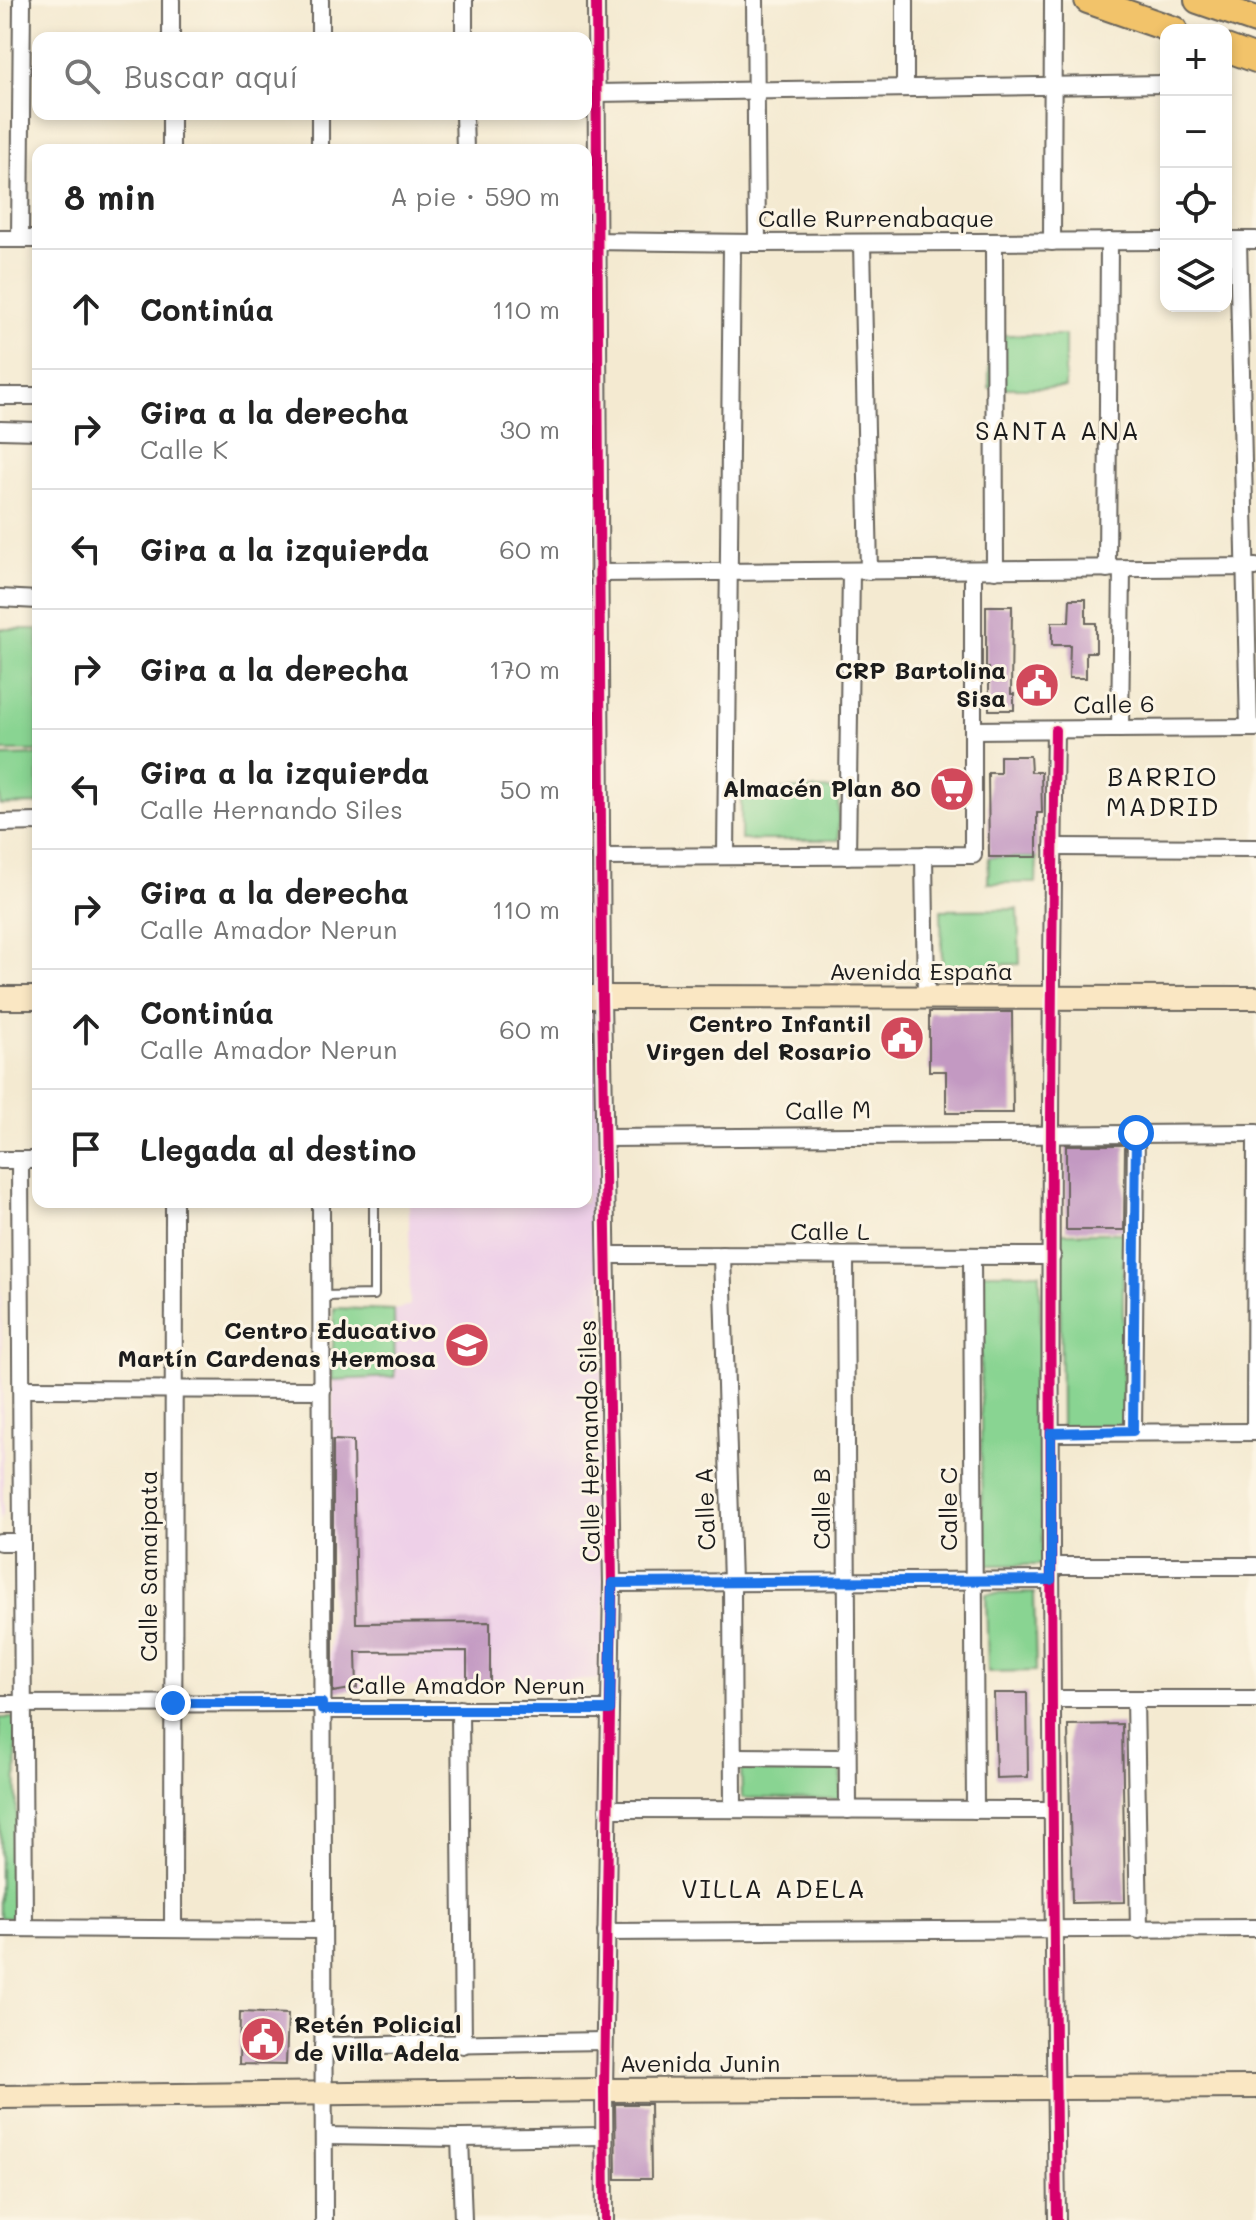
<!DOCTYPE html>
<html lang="es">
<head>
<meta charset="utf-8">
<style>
	body { margin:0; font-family:Mali,sans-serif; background:#f2f2f2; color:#222 }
	.controls { position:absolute; right:24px; top:24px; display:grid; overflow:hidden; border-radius:16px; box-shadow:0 4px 12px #0003 }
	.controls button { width:72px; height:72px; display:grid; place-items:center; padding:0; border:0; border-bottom:2px solid #e0e0e0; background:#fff; color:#222; font:40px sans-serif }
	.stop { position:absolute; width:24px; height:24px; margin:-18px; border:6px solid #1a73e8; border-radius:50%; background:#fff }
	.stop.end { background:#1a73e8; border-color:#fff; box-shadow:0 2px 8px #0008 }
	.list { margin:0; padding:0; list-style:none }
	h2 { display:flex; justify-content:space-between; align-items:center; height:104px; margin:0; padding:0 32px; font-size:34px }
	h2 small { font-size:26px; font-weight:400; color:#767676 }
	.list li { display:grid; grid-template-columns:52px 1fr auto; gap:24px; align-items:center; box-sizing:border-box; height:120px; padding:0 32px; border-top:2px solid #e0e0e0 }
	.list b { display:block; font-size:30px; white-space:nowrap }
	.list p { margin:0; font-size:26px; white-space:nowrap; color:#767676 }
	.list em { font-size:26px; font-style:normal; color:#767676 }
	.icon { flex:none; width:44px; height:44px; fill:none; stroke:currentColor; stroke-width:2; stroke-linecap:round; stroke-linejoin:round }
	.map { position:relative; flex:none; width:1256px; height:2220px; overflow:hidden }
	.search { position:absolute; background:#fff; box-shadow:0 4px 12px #0003; left:32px; top:32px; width:560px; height:88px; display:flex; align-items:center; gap:20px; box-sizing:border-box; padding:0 28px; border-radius:16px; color:#767676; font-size:30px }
	.panel { position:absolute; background:#fff; box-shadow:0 4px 12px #0003; left:32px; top:144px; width:560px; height:1064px; border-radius:16px }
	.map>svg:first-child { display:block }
</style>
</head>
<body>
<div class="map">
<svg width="1256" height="2220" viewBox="0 0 1256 2220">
	<rect width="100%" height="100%" fill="#fcf5e5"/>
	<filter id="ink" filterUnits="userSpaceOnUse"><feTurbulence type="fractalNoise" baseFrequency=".0125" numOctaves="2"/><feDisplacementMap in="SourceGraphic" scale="16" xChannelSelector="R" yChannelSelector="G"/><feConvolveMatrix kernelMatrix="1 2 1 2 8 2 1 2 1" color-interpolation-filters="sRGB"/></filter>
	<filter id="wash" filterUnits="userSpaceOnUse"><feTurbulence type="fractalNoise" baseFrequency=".006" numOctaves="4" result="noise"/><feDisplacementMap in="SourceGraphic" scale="32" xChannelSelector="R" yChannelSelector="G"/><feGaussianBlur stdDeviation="1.8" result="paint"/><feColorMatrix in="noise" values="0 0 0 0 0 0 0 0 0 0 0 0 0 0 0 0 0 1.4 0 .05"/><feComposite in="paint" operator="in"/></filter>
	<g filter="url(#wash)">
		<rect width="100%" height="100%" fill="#f4ead1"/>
		<g fill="#eed0e8">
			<path d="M586 1009H592L598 1013 605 1673 597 1680 467 1682 329 1692 334 1308 394 1310 410 1306 409 1202H586Z"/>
			<path d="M0 1180 3 1512 0 1523Z"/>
		</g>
		<g fill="#89d492" stroke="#527857" stroke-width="2">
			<rect x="989" y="335" width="76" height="53"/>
			<rect x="0" y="629" width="38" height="122"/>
			<path d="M38 755V804L0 805V756Z"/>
			<path d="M838 789 839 840H741V790Z"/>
			<path d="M989 857H1037L1036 883H988Z"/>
			<path d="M1018 909 1020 964 942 966 941 910Z"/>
			<path d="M1060 1233H1123V1422L1120 1427 1061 1432Z"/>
			<path d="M980 1273H1040L1042 1565H982Z"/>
			<path d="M334 1308 394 1310 395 1377 332 1380Z"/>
			<path d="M1034 1593 1036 1671 988 1672 986 1594Z"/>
			<path d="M0 1718H16L18 1918H0Z"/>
			<path d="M842 1764 840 1799 742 1798 741 1765Z"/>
		</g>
		<g id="blocks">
			<g fill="#c399c2">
				<path d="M1070 599H1086V623H1096V652H1086V678H1069L1070 645H1052V622H1069Z"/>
				<path d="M986 606H1012L1011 694H1014V710H989V668H986Z"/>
				<path d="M1000 756H1030L1031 772H1041L1042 813H1037V857H989L988 773H1000Z"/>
				<path d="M929 1012H1012L1013 1113H946V1071H929Z"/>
				<path d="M1066 1145H1125L1124 1230H1066Z"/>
				<path d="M333 1440 353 1441 356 1623 490 1622V1683L467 1682V1651L356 1652 357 1688 333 1692Z"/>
				<path d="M994 1693H1027L1028 1777 996 1778Z"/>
				<path d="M1122 1724 1125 1902 1072 1903 1068 1725Z"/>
				<path d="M240 2012 288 2014 286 2065 239 2064Z"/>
				<path d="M615 2104H650L651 2179H616Z"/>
			</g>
		</g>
	</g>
	<g filter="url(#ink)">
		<use href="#blocks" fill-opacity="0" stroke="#68645b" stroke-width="2"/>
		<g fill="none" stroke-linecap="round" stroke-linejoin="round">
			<g stroke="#68645b" stroke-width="12">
				<path id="lane" d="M322 1296 374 1295V1202"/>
			</g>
			<g stroke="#68645b" stroke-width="20">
				<g id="street">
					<path d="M320 0V38"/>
					<path d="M464 0V38"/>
					<path d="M596 0 602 997 612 1583 604 2090 605 2220"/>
					<path d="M755 0 757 243"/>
					<path d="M171 38V0"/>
					<path d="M905 88V0"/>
					<path d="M596 93 1166 84"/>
					<path d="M320 114V150"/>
					<path d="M464 114 465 150"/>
					<path d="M171 150V114"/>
					<path d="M0 239H38"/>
					<path d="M20 239 22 0"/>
					<path d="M1226 240H1256"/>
					<path d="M1238 240 1249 728"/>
					<path d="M588 241 757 243 1166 241"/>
					<path d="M994 242 995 570"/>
					<path d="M1052 242 1053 0"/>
					<path d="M862 243 869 571"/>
					<path d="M0 396H38"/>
					<path d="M0 430 38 431"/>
					<path d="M1107 569 1109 241"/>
					<path d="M599 573 1256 567"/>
					<path d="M0 598 38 600"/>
					<path d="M1120 729 1122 569"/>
					<path d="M973 730 1256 728"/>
					<path d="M1055 730C1047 1227 1051 1723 1057 2220"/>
					<path d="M0 823 38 822"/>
					<path d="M1053 847 1256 848"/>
					<path d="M924 855 926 998"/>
					<path d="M726 856 732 243"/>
					<path d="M847 856 851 571"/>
					<path d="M601 857 973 855V570"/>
					<path d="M606 1138 1256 1133"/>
					<path d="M0 1160H38"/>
					<path d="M20 1160 24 1928"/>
					<path d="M321 1202 324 2220"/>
					<path d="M608 1255 1052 1256"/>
					<path d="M722 1255 732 1582 733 1809"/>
					<path d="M845 1256 848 1810"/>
					<path d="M972 1256 975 1810"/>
					<path d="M22 1389 322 1390"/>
					<path d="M1133 1431 1136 1133"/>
					<path d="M1255 1432 1256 1133"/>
					<path d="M1051 1433 1256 1432"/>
					<path d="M0 1542H22"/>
					<path d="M1051 1566H1256"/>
					<path d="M612 1583 1051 1580"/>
					<path d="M1052 1699H1256"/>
					<path d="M1135 1699 1139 1930"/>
					<path d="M0 1704 322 1703"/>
					<path d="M460 1709 463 2045"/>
					<path d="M322 1710H610"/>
					<path d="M733 1757 847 1758"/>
					<path d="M608 1809 1052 1810"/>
					<path d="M0 1928 323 1930"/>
					<path d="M173 1929 174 1202"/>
					<path d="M606 1932 1256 1928"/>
					<path d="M323 2046 604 2041"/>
					<path d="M324 2136 460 2138 604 2136"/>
					<path d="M460 2138 463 2220"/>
				</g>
			</g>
			<g stroke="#68645b" stroke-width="26">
				<g id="secondary">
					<path d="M586 997 1256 998"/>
					<path d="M0 998H38"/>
					<path d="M0 2097 604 2090 1256 2087"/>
				</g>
			</g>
			<g stroke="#68645b" stroke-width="30">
				<g id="primary">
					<path d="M1088 0 1174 30"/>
					<path d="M1198 0 1256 20"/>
					<path d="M1226 48 1256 59"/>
				</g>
			</g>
			<use href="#lane" stroke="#fff" stroke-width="8"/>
			<use href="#street" stroke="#fff" stroke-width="16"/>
			<use href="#secondary" stroke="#fae7c3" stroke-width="22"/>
			<use href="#primary" stroke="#f2c36a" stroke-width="26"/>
			<g stroke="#fcf5e5" stroke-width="15">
				<g id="cycleway">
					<path d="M596 0 602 997 612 1583 604 2090 605 2220"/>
					<path d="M1055 730C1047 1227 1051 1723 1057 2220"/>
				</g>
			</g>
			<use href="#cycleway" stroke="#d6006c" stroke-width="10"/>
		</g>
	</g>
	<g fill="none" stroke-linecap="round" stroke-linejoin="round" filter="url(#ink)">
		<path stroke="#1a73e8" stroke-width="10" d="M173 1703H322V1710H610L612 1583 1051 1580V1433L1133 1431 1136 1133"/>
	</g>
	<defs>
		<g id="civic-disc" transform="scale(2.3)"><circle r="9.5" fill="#d1495b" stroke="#fcf5e5"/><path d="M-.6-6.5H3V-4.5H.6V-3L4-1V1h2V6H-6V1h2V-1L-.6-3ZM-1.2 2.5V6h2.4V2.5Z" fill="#fff"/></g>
		<g id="supermarket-disc" transform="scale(2.3)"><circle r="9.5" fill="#d1495b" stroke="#fcf5e5"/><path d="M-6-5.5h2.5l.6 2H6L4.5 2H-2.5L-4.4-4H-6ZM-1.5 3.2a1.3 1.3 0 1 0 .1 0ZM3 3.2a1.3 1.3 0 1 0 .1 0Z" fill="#fff"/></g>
		<g id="school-disc" transform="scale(2.3)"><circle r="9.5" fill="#d1495b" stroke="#fcf5e5"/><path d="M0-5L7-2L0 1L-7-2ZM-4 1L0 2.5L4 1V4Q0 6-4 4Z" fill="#fff"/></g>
	</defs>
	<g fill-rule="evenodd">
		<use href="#civic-disc" x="1037" y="685"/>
		<use href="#supermarket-disc" x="952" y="789"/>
		<use href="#civic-disc" x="902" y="1038"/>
		<use href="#school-disc" x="467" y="1345"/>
		<use href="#civic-disc" x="263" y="2039"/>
	</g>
	<g text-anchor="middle" stroke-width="6" stroke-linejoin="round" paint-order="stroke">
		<g font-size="24" fill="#1c1c1c" stroke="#fcf5e5">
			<text x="876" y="227">Calle Rurrenabaque</text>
			<text transform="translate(1114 705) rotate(-1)" y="8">Calle 6</text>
			<text x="921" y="980">Avenida España</text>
			<text transform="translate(828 1111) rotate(-1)" y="8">Calle M</text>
			<text x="830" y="1240">Calle L</text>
			<text transform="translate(590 1441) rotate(-91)" y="8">Calle Hernando Siles</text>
			<text transform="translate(706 1509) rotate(-92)" y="8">Calle A</text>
			<text transform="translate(822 1509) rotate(-90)" y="8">Calle B</text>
			<text transform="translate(949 1509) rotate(-90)" y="8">Calle C</text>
			<text transform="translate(149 1566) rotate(-90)" y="8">Calle Samaipata</text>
			<text x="466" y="1694">Calle Amador Nerun</text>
			<text x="700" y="2072">Avenida Junin</text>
		</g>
		<g font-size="24" font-weight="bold" fill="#1c1c1c" stroke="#fcf5e5" text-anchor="end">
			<text x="1006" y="679">CRP Bartolina<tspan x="1006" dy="28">Sisa</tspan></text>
			<text x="921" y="797">Almacén Plan 80</text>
			<text x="871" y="1032">Centro Infantil<tspan x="871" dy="28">Virgen del Rosario</tspan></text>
			<text x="436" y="1339">Centro Educativo<tspan x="436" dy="28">Martín Cardenas Hermosa</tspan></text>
			<text x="294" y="2033" text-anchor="start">Retén Policial<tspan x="294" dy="28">de Villa Adela</tspan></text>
		</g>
		<g font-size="26" letter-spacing="2" fill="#1c1c1c" stroke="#fcf5e5">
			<text x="1058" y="440">SANTA ANA</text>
			<text x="1163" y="786">BARRIO<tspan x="1163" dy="30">MADRID</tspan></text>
			<text x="774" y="1898">VILLA ADELA</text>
		</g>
	</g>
</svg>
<div class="controls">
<button>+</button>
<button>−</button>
<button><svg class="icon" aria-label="locate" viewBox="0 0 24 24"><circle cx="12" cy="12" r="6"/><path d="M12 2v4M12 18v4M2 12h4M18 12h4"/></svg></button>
<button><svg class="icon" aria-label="layers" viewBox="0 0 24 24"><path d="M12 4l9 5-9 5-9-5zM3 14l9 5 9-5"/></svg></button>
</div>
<div class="stop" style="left:1136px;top:1133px"></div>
<div class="stop end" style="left:173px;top:1703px"></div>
<div class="search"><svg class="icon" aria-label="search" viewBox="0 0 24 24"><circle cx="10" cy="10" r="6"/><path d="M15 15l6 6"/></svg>Buscar aquí</div>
<section class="panel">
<h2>8 min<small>A pie · 590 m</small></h2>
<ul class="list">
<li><svg class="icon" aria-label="ahead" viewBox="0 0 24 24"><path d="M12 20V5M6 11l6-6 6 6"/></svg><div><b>Continúa</b></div><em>110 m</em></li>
<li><svg class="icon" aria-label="right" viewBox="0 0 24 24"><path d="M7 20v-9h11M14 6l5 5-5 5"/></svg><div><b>Gira a la derecha</b><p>Calle K</p></div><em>30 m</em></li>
<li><svg class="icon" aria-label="left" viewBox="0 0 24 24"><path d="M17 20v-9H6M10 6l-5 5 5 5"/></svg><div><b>Gira a la izquierda</b></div><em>60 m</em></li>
<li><svg class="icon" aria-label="right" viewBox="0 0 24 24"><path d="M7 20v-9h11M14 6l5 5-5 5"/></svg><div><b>Gira a la derecha</b></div><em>170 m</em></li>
<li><svg class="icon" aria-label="left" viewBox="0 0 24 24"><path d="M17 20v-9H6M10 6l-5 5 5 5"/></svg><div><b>Gira a la izquierda</b><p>Calle Hernando Siles</p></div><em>50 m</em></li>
<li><svg class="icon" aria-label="right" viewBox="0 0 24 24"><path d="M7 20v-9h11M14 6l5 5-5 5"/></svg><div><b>Gira a la derecha</b><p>Calle Amador Nerun</p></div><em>110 m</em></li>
<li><svg class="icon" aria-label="ahead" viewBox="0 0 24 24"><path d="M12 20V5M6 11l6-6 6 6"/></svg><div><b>Continúa</b><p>Calle Amador Nerun</p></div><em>60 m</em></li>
<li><svg class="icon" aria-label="arrive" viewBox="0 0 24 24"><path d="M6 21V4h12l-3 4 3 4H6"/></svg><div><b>Llegada al destino</b></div></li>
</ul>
</section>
</div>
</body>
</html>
